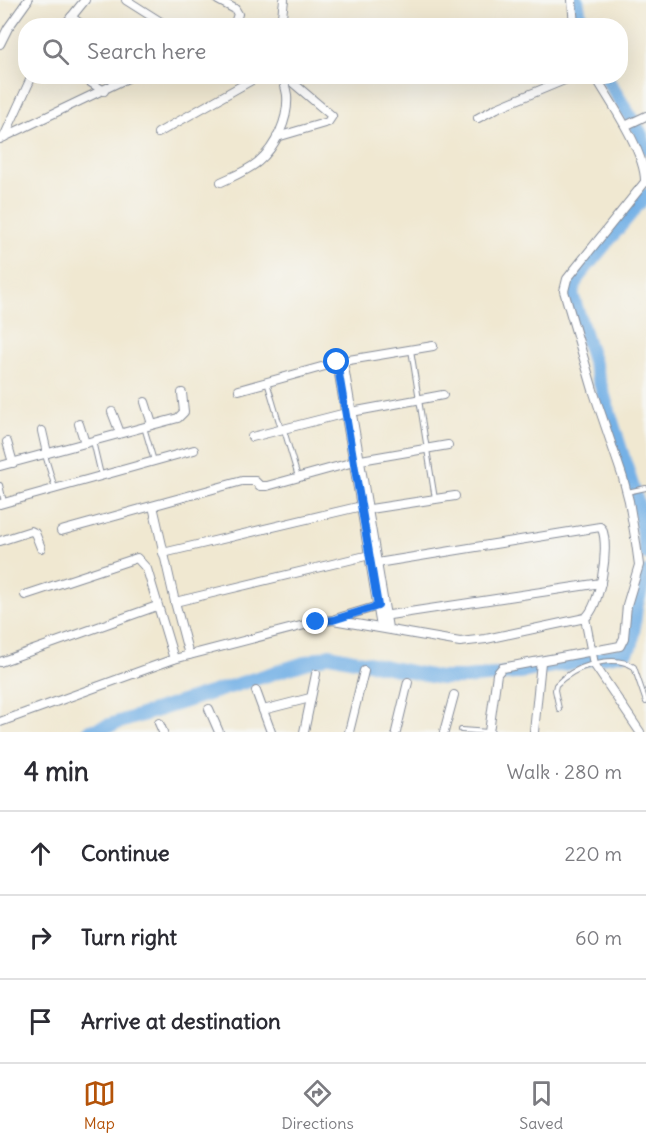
<!DOCTYPE html>
<html lang="en">
<head>
<meta charset="utf-8">
<style>
	body { margin:0; font-family:Delius,sans-serif; background:#f7f7f7; color:#2b2b33 }
	.stop { position:absolute; width:18px; height:18px; margin:-14px; border:4px solid #1a73e8; border-radius:50%; background:#fff }
	.stop.end { background:#1a73e8; border-color:#fff; box-shadow:0 2px 6px #0008 }
	.list { margin:0; padding:0; list-style:none }
	h2 { display:flex; justify-content:space-between; align-items:center; height:78px; margin:0; padding:0 24px; font-size:26px }
	h2 small { font-size:20px; font-weight:400; color:#7c7c81 }
	.list li { display:grid; grid-template-columns:39px 1fr auto; gap:18px; align-items:center; box-sizing:border-box; height:84px; padding:0 24px; border-top:2px solid #e1e1e2 }
	.list b { display:block; font-size:22px; white-space:nowrap }
	.list em { font-size:20px; font-style:normal; color:#7c7c81 }
	.icon { flex:none; width:33px; height:33px; fill:none; stroke:currentColor; stroke-width:2; stroke-linecap:round; stroke-linejoin:round }
	.map { position:relative; flex:none; width:646px; height:732px; overflow:hidden }
	.search { position:absolute; background:#fff; box-shadow:0 6px 24px #0002; left:18px; right:18px; top:18px; height:66px; display:flex; align-items:center; gap:15px; box-sizing:border-box; padding:0 21px; border-radius:24px; color:#7c7c81; font-size:22px }
	.sheet { height:330px; background:#fff }
	nav { display:flex; justify-content:space-around; align-items:center; box-sizing:border-box; height:84px; border-top:2px solid #e1e1e2; background:#fff; font-size:16px; color:#7c7c81 }
	nav a { display:grid; justify-items:center; gap:3px }
	nav .on { color:#b45309 }
	.map>svg:first-child { display:block }
</style>
</head>
<body>
<div class="map">
<svg width="646" height="732" viewBox="0 0 646 732">
	<rect width="100%" height="100%" fill="#f6f6f2"/>
	<filter id="ink" filterUnits="userSpaceOnUse"><feTurbulence type="fractalNoise" baseFrequency=".0167" numOctaves="2"/><feDisplacementMap in="SourceGraphic" scale="12" xChannelSelector="R" yChannelSelector="G"/><feConvolveMatrix kernelMatrix="1 2 1 2 8 2 1 2 1" color-interpolation-filters="sRGB"/></filter>
	<filter id="wash" filterUnits="userSpaceOnUse"><feTurbulence type="fractalNoise" baseFrequency=".008" numOctaves="4" result="noise"/><feDisplacementMap in="SourceGraphic" scale="24" xChannelSelector="R" yChannelSelector="G"/><feGaussianBlur stdDeviation="1.35" result="paint"/><feColorMatrix in="noise" values="0 0 0 0 0 0 0 0 0 0 0 0 0 0 0 0 0 1.4 0 .05"/><feComposite in="paint" operator="in"/></filter>
	<g filter="url(#wash)">
		<rect width="100%" height="100%" fill="#f0e8d1"/>
		<g fill="none" stroke-linecap="round" stroke-linejoin="round">
			<g stroke="#74b1e6" stroke-width="14">
				<path d="M577 0 582 26"/>
				<path d="M605 76 639 131 646 148"/>
				<path d="M646 195 577 278 572 294 637 501 646 553"/>
				<path d="M88 732 330 655 440 678H466L514 673 623 653 628 650 632 643 636 607 646 573"/>
			</g>
		</g>
	</g>
	<g filter="url(#ink)">
		<g fill="none" stroke-linecap="round" stroke-linejoin="round">
			<g stroke="#868c98" stroke-width="6">
				<g id="lane">
					<path d="M411 350 435 499"/>
					<path d="M267 382 281 429"/>
					<path d="M144 427 154 461"/>
					<path d="M284 430 298 477"/>
					<path d="M93 441 101 475"/>
					<path d="M45 455 55 488"/>
					<path d="M0 485 4 502"/>
					<path d="M627 492 646 488"/>
					<path d="M559 709 555 690 556 685C572 668 612 652 634 667L646 702"/>
					<path d="M461 730 489 732"/>
				</g>
			</g>
			<g stroke="#868c98" stroke-width="10">
				<g id="street">
					<path d="M126 0 167 26"/>
					<path d="M218 0 235 9 238 14 235 23 229 26"/>
					<path d="M572 0 574 26"/>
					<path d="M71 17 84 26"/>
					<path d="M64 26 85 0"/>
					<path d="M276 26 282 16 284 0"/>
					<path d="M0 44 8 28 28 0"/>
					<path d="M81 76 104 91"/>
					<path d="M478 118 497 108 574 76"/>
					<path d="M627 125 646 116"/>
					<path d="M158 133 259 76"/>
					<path d="M4 137 32 76"/>
					<path d="M277 137 328 122 332 116 285 76"/>
					<path d="M0 139 132 76"/>
					<path d="M221 182C234 176 247 171 258 162 276 147 289 118 287 95 286 89 284 82 282 76"/>
					<path d="M343 361 388 628"/>
					<path d="M337 362 381 627"/>
					<path d="M239 390 343 361 433 346"/>
					<path d="M145 402 152 424"/>
					<path d="M112 412 120 433"/>
					<path d="M79 424 85 443"/>
					<path d="M42 431 47 453"/>
					<path d="M252 437 346 413 443 395"/>
					<path d="M7 442 13 463"/>
					<path d="M0 466 178 418 184 412 182 393"/>
					<path d="M0 504 194 450"/>
					<path d="M153 506 175 602 189 655"/>
					<path d="M364 510 455 496"/>
					<path d="M61 531 242 481H255L260 486H267L361 460 448 445"/>
					<path d="M0 541 31 531 35 533 41 548"/>
					<path d="M163 553 366 505"/>
					<path d="M371 564 600 527 602 529C610 547 600 607 585 618"/>
					<path d="M25 595 137 558 147 569 174 659"/>
					<path d="M175 602 374 554"/>
					<path d="M383 616 601 583"/>
					<path d="M335 619 378 606"/>
					<path d="M0 662 157 606"/>
					<path d="M256 691 271 732"/>
					<path d="M209 709 219 732"/>
					<path d="M263 710 310 698"/>
					<path d="M0 722 174 659 316 622 333 620 460 642 486 639 585 618 594 664 640 732"/>
					<path d="M159 723 163 732"/>
					<path d="M304 732 316 674"/>
					<path d="M349 732 364 671"/>
					<path d="M396 732 408 682"/>
					<path d="M444 732 454 695"/>
					<path d="M489 732 497 674 502 668 620 646 624 638 627 605 639 565 636 543 629 501 623 478 593 390 564 291 567 279 645 182C646 153 610 101 595 76"/>
					<path d="M534 732 541 662"/>
				</g>
			</g>
			<use href="#lane" stroke="#fff" stroke-width="4"/>
			<use href="#street" stroke="#fff" stroke-width="8"/>
		</g>
	</g>
	<g fill="none" stroke-linecap="round" stroke-linejoin="round" filter="url(#ink)">
		<path stroke="#1a73e8" stroke-width="8" d="M316 622 333 620 378 606 337 362"/>
	</g>
</svg>
<div class="stop" style="left:337px;top:362px"></div>
<div class="stop end" style="left:316px;top:622px"></div>
<div class="search"><svg class="icon" aria-label="search" viewBox="0 0 24 24"><circle cx="10" cy="10" r="6"/><path d="M15 15l6 6"/></svg>Search here</div>
</div>
<section class="sheet">
<h2>4 min<small>Walk · 280 m</small></h2>
<ul class="list">
<li><svg class="icon" aria-label="ahead" viewBox="0 0 24 24"><path d="M12 20V5M6 11l6-6 6 6"/></svg><div><b>Continue</b></div><em>220 m</em></li>
<li><svg class="icon" aria-label="right" viewBox="0 0 24 24"><path d="M7 20v-9h11M14 6l5 5-5 5"/></svg><div><b>Turn right</b></div><em>60 m</em></li>
<li><svg class="icon" aria-label="arrive" viewBox="0 0 24 24"><path d="M6 21V4h12l-3 4 3 4H6"/></svg><div><b>Arrive at destination</b></div></li>
</ul>
</section>
<nav>
<a class="on"><svg class="icon" aria-label="map" viewBox="0 0 24 24"><path d="M3 6l6-2 6 2 6-2v14l-6 2-6-2-6 2zM9 4v14M15 6v14"/></svg>Map</a>
<a><svg class="icon" aria-label="directions" viewBox="0 0 24 24"><path d="M12 3l9 9-9 9-9-9zM9 14v-3h6M13 9l2 2-2 2"/></svg>Directions</a>
<a><svg class="icon" aria-label="saved" viewBox="0 0 24 24"><path d="M7 4h10v16l-5-4-5 4z"/></svg>Saved</a>
</nav>
</body>
</html>
